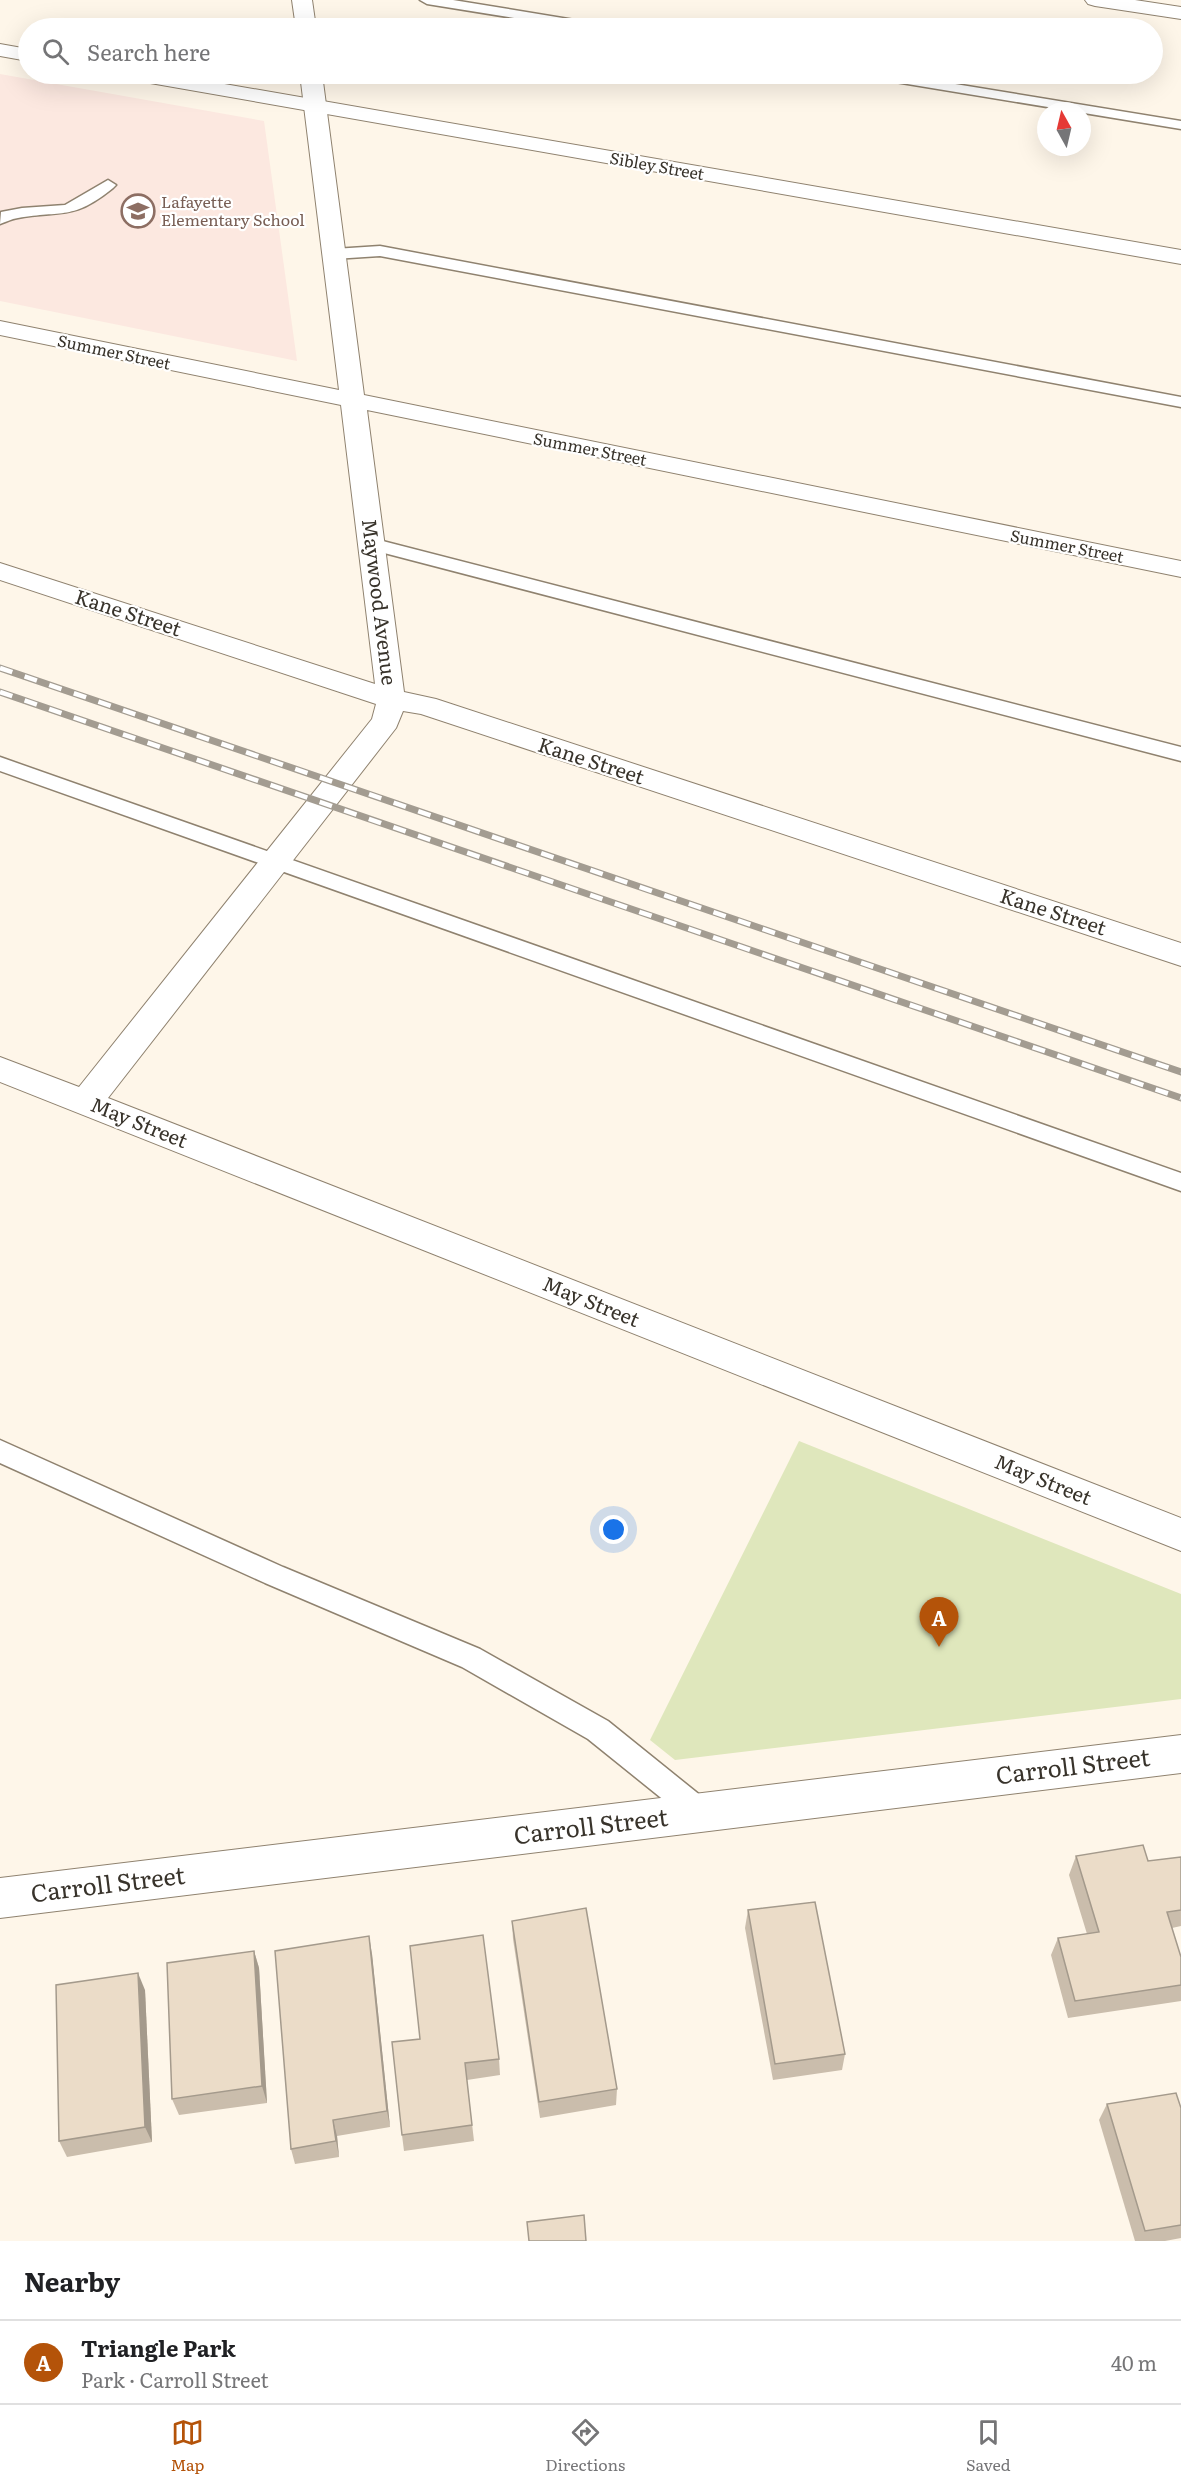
<!DOCTYPE html>
<html lang="en">
<head>
<meta charset="utf-8">
<style>
	body { margin:0; font-family:Literata,serif; background:#f2f2f2; color:#202124 }
	.compass { position:absolute; left:1037px; top:102px; width:54px; height:54px; border-radius:50%; background:#fff; box-shadow:0 6px 24px #0002; rotate:352deg }
	.you { position:absolute; left:614px; top:1530px; width:21px; height:21px; margin:-15px; border:4px solid #fff; border-radius:50%; background:#1a73e8; box-shadow:0 0 0 9px #1a73e833 }
	.badge { display:grid; place-items:center; width:39px; height:39px; border-radius:50%; background:#b45309; color:#fff; font-size:20px; font-weight:700 }
	.pin { position:absolute; translate:-50% -50px; filter:drop-shadow(0 2px 3px #0008) }
	.pin::after { content:''; position:absolute; top:32px; width:21px; height:18px; background:inherit; clip-path:polygon(0 0,100% 0,50% 100%) }
	.list { margin:0; padding:0; list-style:none }
	h2 { display:flex; justify-content:space-between; align-items:center; height:78px; margin:0; padding:0 24px; font-size:26px }
	h2 small { font-size:20px; font-weight:400; color:#757577 }
	.list li { display:grid; grid-template-columns:39px 1fr auto; gap:18px; align-items:center; box-sizing:border-box; height:84px; padding:0 24px; border-top:2px solid #e0e0e0 }
	.list b { display:block; font-size:22px; white-space:nowrap }
	.list p { margin:0; font-size:20px; white-space:nowrap; color:#757577 }
	.list em { font-size:20px; font-style:normal; color:#757577 }
	.icon { flex:none; width:33px; height:33px; fill:none; stroke:currentColor; stroke-width:2; stroke-linecap:round; stroke-linejoin:round }
	.map { position:relative; flex:none; width:1181px; height:2241px; overflow:hidden }
	.search { position:absolute; background:#fff; box-shadow:0 6px 24px #0002; left:18px; right:18px; top:18px; height:66px; display:flex; align-items:center; gap:15px; box-sizing:border-box; padding:0 21px; border-radius:33px; color:#757577; font-size:22px }
	.sheet { height:162px; background:#fff }
	nav { display:flex; justify-content:space-around; align-items:center; box-sizing:border-box; height:84px; border-top:2px solid #e0e0e0; background:#fff; font-size:16px; color:#757577 }
	nav a { display:grid; justify-items:center; gap:3px }
	nav .on { color:#b45309 }
	.map>svg:first-child { display:block }
</style>
</head>
<body>
<div class="map">
<svg width="1181" height="2241" viewBox="0 0 1181 2241">
	<rect width="100%" height="100%" fill="#fef6e9"/>
	<path fill="#fce8e0" d="M0 74 264 121 297 361 0 301Z"/>
	<path fill="#dfe7bc" d="M799 1441 1181 1594V1699L675 1760 650 1740Z"/>
	<g fill="none" stroke-linecap="round" stroke-linejoin="round">
		<g stroke="#8f826f" stroke-width="3">
			<g id="service">
				<path d="M420 0H453L599 24 606 28H576L427 4Z"/>
				<path d="M864 74H894L1181 121V129L871 78Z"/>
				<path d="M108 180 116 185 113 188C72 221 63 210 18 218 11 219 6 222 0 224L1 212 22 208 65 205Z"/>
				<path d="M380 246 1181 397V407L380 256 334 259 326 254 334 249Z"/>
				<path d="M371 538 1181 747V761L365 548 362 544Z"/>
				<path d="M0 757 1181 1173V1191L0 771Z"/>
				<path d="M0 1440 283 1567 480 1649 608 1721 711 1804 715 1813 711 1822 701 1826 691 1822 588 1739 462 1667 265 1583 0 1463Z"/>
			</g>
		</g>
		<g stroke="#8f826f" stroke-width="2">
			<g id="minor">
				<path d="M292 0H312L316 28H296Z"/>
				<path d="M300 74H322L364 395 1181 561V577L367 410 404 692 436 699 1181 943V966L421 714 403 711 396 728 108 1098 1181 1518V1551L0 1082V1057L79 1087 372 719 376 704 0 580V563L375 684 341 405 0 335V321L339 390Z"/>
				<path d="M1181 1735V1773L0 1918V1878Z"/>
			</g>
		</g>
		<g stroke="#8f826f" stroke-width="2">
			<g id="tertiary">
				<path d="M1085 0H1135L1181 7V19L1095 6 1088 4Z"/>
				<path d="M0 44 28 49V61L0 56Z"/>
				<path d="M123 74H167L1181 250V264L133 80 126 78Z"/>
			</g>
		</g>
		<use href="#service" fill="#fff" fill-rule="evenodd"/>
		<use href="#minor" fill="#fff" fill-rule="evenodd"/>
		<use href="#tertiary" fill="#fff" fill-rule="evenodd"/>
		<g stroke="#a39c91" stroke-width="7">
			<g id="rail">
				<path d="M0 668 1181 1072"/>
				<path d="M0 692 1181 1098"/>
			</g>
		</g>
		<use href="#rail" stroke="#fff" stroke-width="4.5" stroke-dasharray="13" stroke-linecap="butt"/>
	</g>
	<g fill="#cabdac">
		<path d="M1076 1856 1148 1861 1181 1857V1926L1172 1928 1181 1957V2001L1068 2018 1051 1955 1058 1938 1087 1934 1069 1875Z"/>
		<path d="M748 1910 845 2054 842 2070 773 2080 745 1928Z"/>
		<path d="M512 1921 617 2089 616 2105 540 2118 513 1939Z"/>
		<path d="M254 1951 259 1968 267 2103 179 2115 172 2099Z"/>
		<path d="M372 1954 390 2127 337 2136 339 2157 295 2164 291 2149Z"/>
		<path d="M145 1990 152 2142 67 2157 59 2141Z"/>
		<path d="M392 2042 499 2059 500 2075 467 2080 474 2141 404 2151 402 2135Z"/>
		<path d="M1107 2104 1181 2108V2238L1165 2241H1135L1099 2120Z"/>
	</g>
	<g fill="#a49a8c">
		<path d="M369 1936 372 1954 390 2127 387 2111Z"/>
		<path d="M254 1951 259 1968 267 2103 262 2086Z"/>
		<path d="M138 1973 145 1990 152 2142 145 2127Z"/>
		<path d="M333 2120 337 2136 339 2157 336 2141Z"/>
	</g>
	<g fill="#ebdcc8" stroke="#a49a8c" stroke-width="1.5">
		<path d="M1143 1845 1148 1861 1181 1857V1910L1167 1912 1181 1957V1985L1075 2001 1058 1938 1099 1932 1076 1856Z"/>
		<path d="M815 1902 845 2054 775 2064 748 1910Z"/>
		<path d="M586 1908 617 2089 539 2102 512 1921Z"/>
		<path d="M483 1935 499 2059 465 2063 472 2125 402 2135 392 2042 420 2039 410 1946Z"/>
		<path d="M369 1936 387 2111 333 2120 336 2141 291 2149 275 1951Z"/>
		<path d="M254 1951 262 2086 172 2099 167 1963Z"/>
		<path d="M138 1973 145 2127 59 2141 56 1985Z"/>
		<path d="M1176 2093 1181 2108V2225L1145 2231 1107 2104Z"/>
		<path d="M584 2215 586 2241H529L527 2222Z"/>
	</g>
	<defs>
		<g id="school-ring" transform="scale(1.725)"><circle r="9.5" fill="#fff" stroke="#8d6e63" stroke-width="1.5"/><path d="M0-5L7-2L0 1L-7-2ZM-4 1L0 2.5L4 1V4Q0 6-4 4Z" fill="#8d6e63"/></g>
	</defs>
	<g fill-rule="evenodd">
		<use href="#school-ring" x="138" y="211"/>
	</g>
	<g text-anchor="middle" stroke-width="4.5" stroke-linejoin="round" paint-order="stroke">
		<g font-size="16" fill="#38332b" stroke="#fff">
			<text transform="translate(657 166) rotate(10)" y="6">Sibley Street</text>
			<text transform="translate(114 352) rotate(12)" y="6">Summer Street</text>
			<text transform="translate(590 449) rotate(11)" y="6">Summer Street</text>
			<text transform="translate(1067 546) rotate(11)" y="6">Summer Street</text>
		</g>
		<g font-size="16" fill="#785e54" stroke="#fff" text-anchor="start">
			<text x="161" y="208">Lafayette<tspan x="161" dy="18">Elementary School</tspan></text>
		</g>
		<g font-size="20" fill="#38332b" stroke="#fff">
			<text transform="translate(379 602) rotate(83)" y="7">Maywood Avenue</text>
			<text transform="translate(128 613) rotate(18)" y="7">Kane Street</text>
			<text transform="translate(591 761) rotate(18)" y="7">Kane Street</text>
			<text transform="translate(1053 912) rotate(18)" y="7">Kane Street</text>
			<text transform="translate(139 1123) rotate(22)" y="7">May Street</text>
			<text transform="translate(591 1302) rotate(22)" y="7">May Street</text>
			<text transform="translate(1043 1480) rotate(22)" y="7">May Street</text>
		</g>
		<g font-size="24" fill="#38332b" stroke="#fff">
			<text transform="translate(1073 1767) rotate(-7)" y="8">Carroll Street</text>
			<text transform="translate(591 1827) rotate(-7)" y="8">Carroll Street</text>
			<text transform="translate(108 1885) rotate(-7)" y="8">Carroll Street</text>
		</g>
	</g>
</svg>
<svg class="compass" viewBox="-18 -18 36 36"><path d="M0-13l5 13h-10z" fill="#e53935"/><path d="M0 13l5-13h-10z" fill="#757577"/></svg>
<div class="you"></div>
<div class="pin badge" style="left:939px;top:1647px">A</div>
<div class="search"><svg class="icon" aria-label="search" viewBox="0 0 24 24"><circle cx="10" cy="10" r="6"/><path d="M15 15l6 6"/></svg>Search here</div>
</div>
<section class="sheet">
<h2>Nearby<small></small></h2>
<ul class="list">
<li><span class="badge">A</span><div><b>Triangle Park</b><p>Park · Carroll Street</p></div><em>40 m</em></li>
</ul>
</section>
<nav>
<a class="on"><svg class="icon" aria-label="map" viewBox="0 0 24 24"><path d="M3 6l6-2 6 2 6-2v14l-6 2-6-2-6 2zM9 4v14M15 6v14"/></svg>Map</a>
<a><svg class="icon" aria-label="directions" viewBox="0 0 24 24"><path d="M12 3l9 9-9 9-9-9zM9 14v-3h6M13 9l2 2-2 2"/></svg>Directions</a>
<a><svg class="icon" aria-label="saved" viewBox="0 0 24 24"><path d="M7 4h10v16l-5-4-5 4z"/></svg>Saved</a>
</nav>
</body>
</html>
